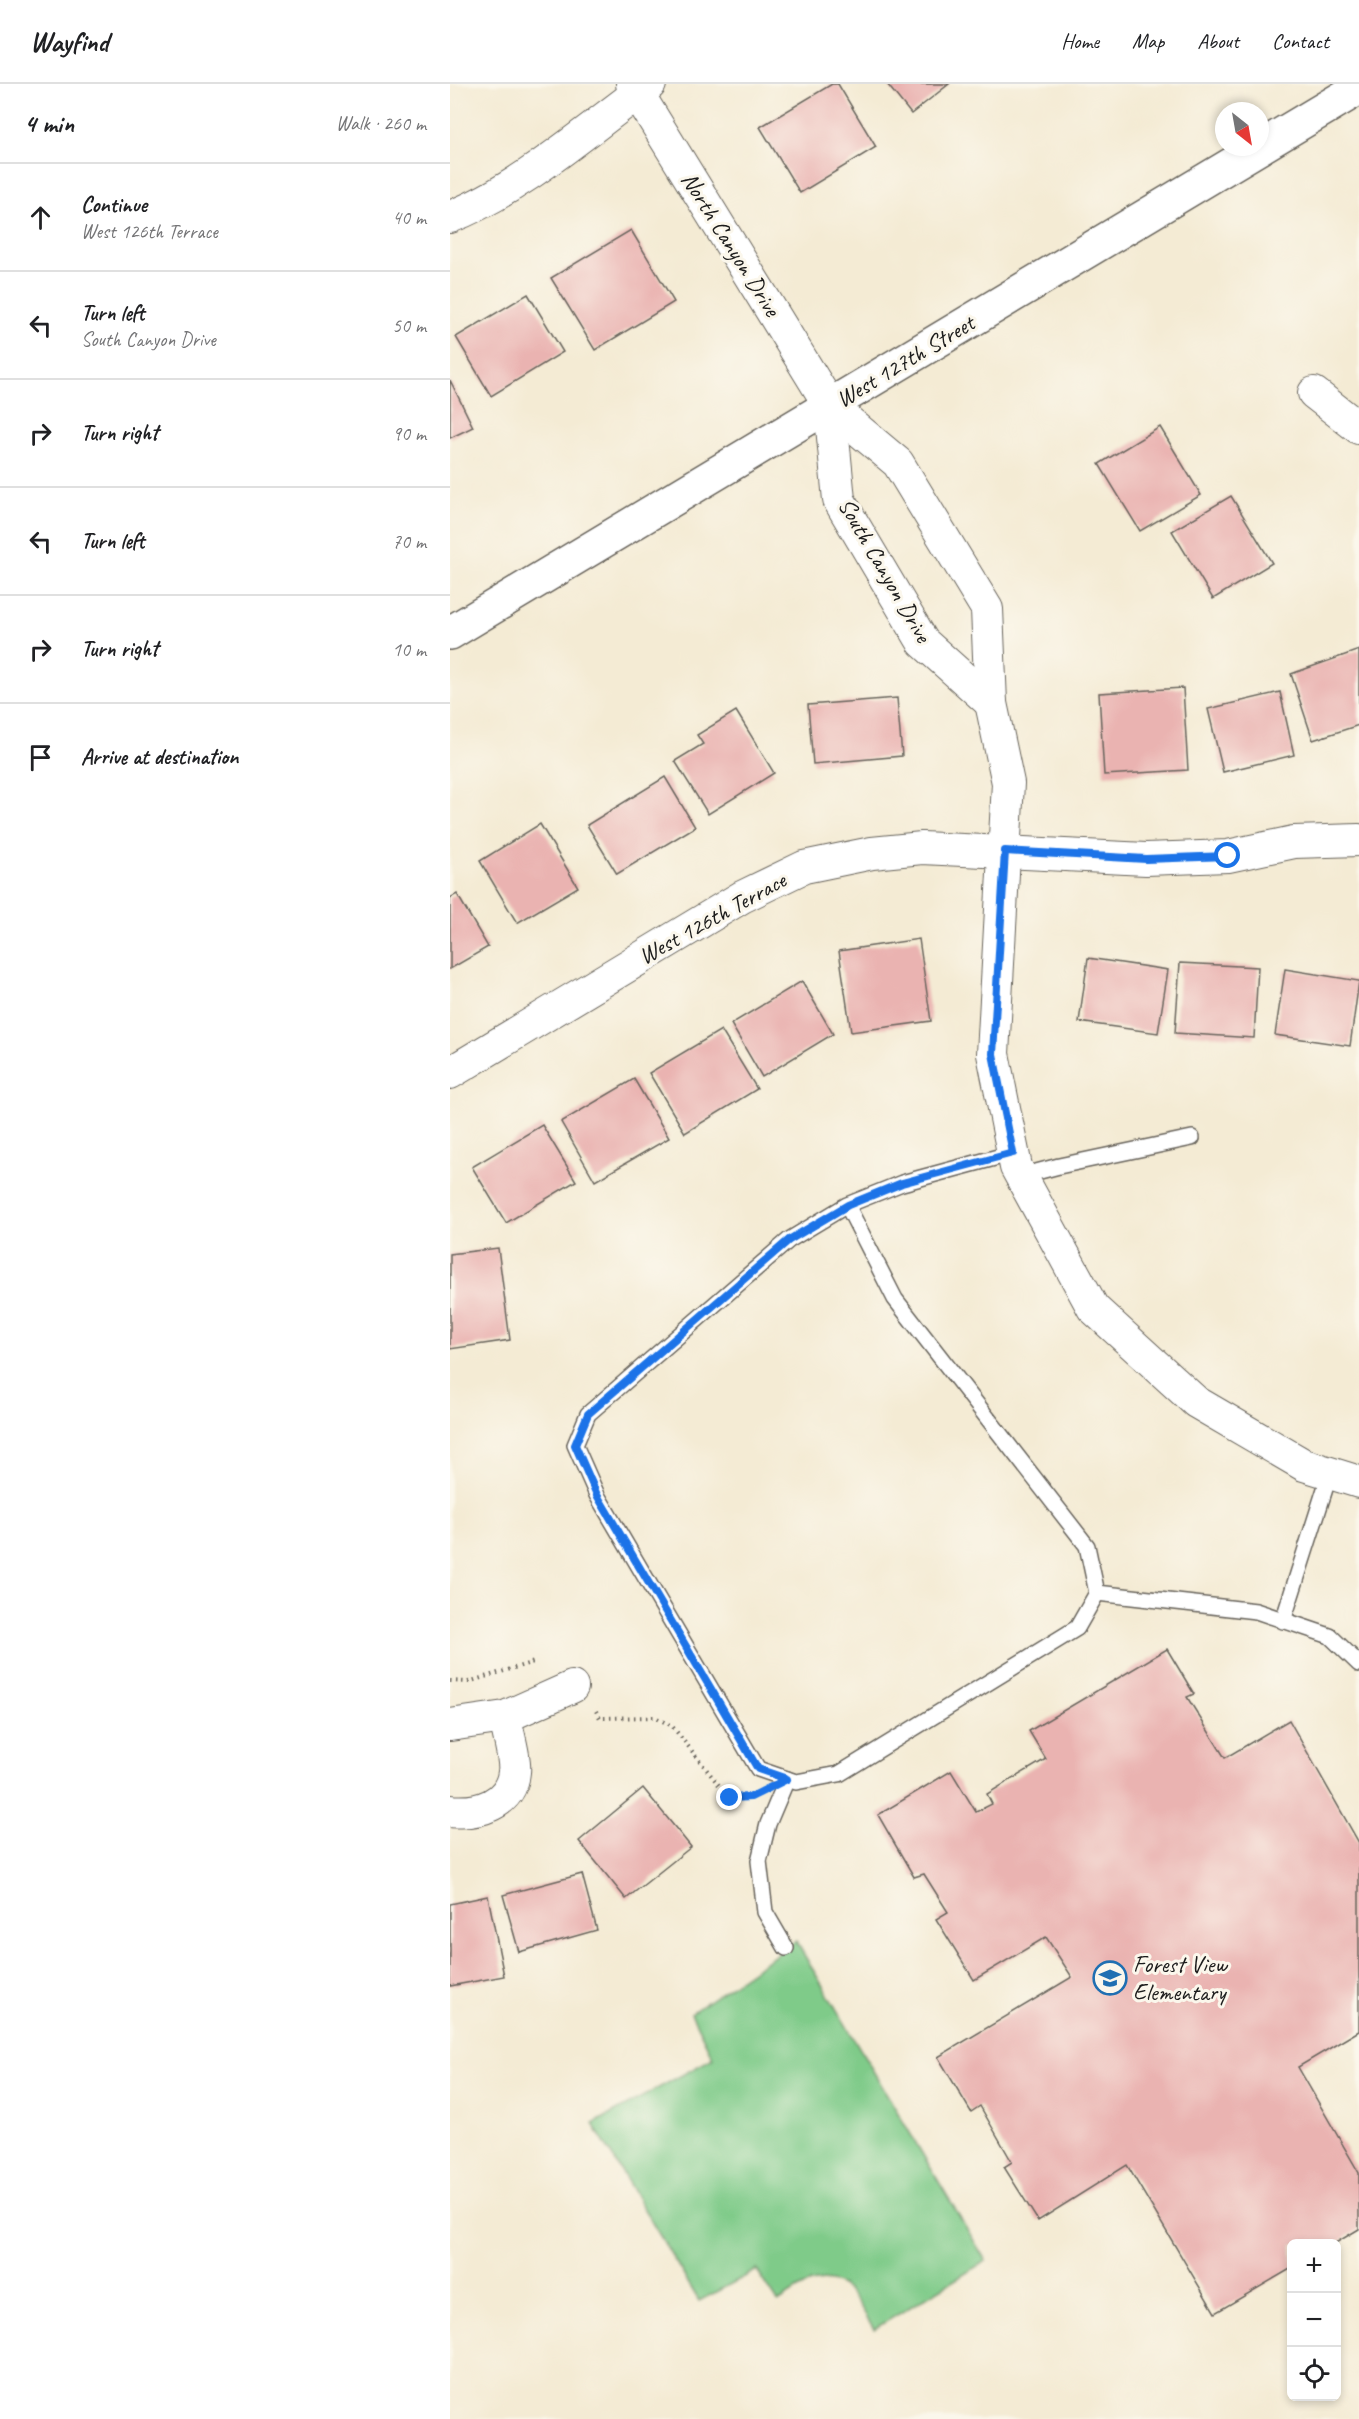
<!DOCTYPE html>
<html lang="en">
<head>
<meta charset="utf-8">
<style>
	body { margin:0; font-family:Caveat,sans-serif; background:#f6f6f6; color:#202124 }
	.controls { position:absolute; right:18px; bottom:18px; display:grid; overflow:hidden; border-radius:9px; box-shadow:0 3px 9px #0003 }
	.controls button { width:54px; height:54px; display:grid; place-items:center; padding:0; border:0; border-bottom:2px solid #e0e0e0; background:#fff; color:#202124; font:30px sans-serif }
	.compass { position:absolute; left:765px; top:18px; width:54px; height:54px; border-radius:50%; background:#fff; box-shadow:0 3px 9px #0003; rotate:149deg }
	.stop { position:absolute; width:18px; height:18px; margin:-14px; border:4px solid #1a73e8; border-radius:50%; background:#fff }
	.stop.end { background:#1a73e8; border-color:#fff; box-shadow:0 2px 6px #0008 }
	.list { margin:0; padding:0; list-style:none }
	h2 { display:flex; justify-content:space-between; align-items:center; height:78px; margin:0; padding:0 24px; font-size:26px }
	h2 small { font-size:20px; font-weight:400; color:#757577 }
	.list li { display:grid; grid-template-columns:39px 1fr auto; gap:18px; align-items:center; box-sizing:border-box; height:108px; padding:0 24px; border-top:2px solid #e0e0e0 }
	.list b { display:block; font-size:22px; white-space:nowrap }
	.list p { margin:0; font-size:20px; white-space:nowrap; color:#757577 }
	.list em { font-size:20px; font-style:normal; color:#757577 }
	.icon { flex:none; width:33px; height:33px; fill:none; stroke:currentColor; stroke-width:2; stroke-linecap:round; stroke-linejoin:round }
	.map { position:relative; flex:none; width:909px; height:2335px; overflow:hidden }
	header { display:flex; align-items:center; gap:36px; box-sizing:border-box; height:84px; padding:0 30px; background:#fff; border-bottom:2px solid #e0e0e0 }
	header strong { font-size:28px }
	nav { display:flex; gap:33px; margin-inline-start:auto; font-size:21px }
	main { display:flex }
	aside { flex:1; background:#fff }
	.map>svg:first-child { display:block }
</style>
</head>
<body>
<header>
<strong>Wayfind</strong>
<nav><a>Home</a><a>Map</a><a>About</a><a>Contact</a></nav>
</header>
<main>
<aside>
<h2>4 min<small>Walk · 260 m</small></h2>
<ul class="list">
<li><svg class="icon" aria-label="ahead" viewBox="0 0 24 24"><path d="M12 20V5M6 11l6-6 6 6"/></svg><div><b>Continue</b><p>West 126th Terrace</p></div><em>40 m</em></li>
<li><svg class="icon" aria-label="left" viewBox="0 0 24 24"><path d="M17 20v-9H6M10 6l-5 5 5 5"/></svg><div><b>Turn left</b><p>South Canyon Drive</p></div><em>50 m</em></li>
<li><svg class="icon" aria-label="right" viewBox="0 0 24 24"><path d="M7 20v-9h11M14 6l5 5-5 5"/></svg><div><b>Turn right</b></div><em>90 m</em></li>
<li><svg class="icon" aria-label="left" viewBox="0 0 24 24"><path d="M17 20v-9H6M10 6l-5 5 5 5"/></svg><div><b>Turn left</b></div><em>70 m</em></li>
<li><svg class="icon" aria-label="right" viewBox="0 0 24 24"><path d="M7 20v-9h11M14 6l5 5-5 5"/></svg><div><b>Turn right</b></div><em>10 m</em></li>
<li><svg class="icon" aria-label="arrive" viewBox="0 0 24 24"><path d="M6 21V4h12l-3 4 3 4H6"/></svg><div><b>Arrive at destination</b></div></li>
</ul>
</aside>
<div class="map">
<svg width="909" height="2335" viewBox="0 0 909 2335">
	<rect width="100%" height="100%" fill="#fbf7ec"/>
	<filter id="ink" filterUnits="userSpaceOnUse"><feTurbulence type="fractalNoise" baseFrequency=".0167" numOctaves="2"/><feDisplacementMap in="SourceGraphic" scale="12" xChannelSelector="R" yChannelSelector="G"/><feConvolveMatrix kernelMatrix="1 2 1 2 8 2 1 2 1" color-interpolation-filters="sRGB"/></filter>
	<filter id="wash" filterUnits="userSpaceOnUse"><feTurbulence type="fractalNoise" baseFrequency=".008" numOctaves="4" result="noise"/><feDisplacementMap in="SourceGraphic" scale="24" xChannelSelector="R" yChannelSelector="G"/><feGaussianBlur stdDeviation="1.35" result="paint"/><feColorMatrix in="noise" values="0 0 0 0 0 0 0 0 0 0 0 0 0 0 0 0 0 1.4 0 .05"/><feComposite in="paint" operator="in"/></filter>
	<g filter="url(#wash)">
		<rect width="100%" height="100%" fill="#f4ebd4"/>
		<path fill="#7fcb89" stroke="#4e7452" stroke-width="1.5" d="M346 1857 536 2177 424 2245C409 2221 397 2189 361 2199 350 2202 338 2212 328 2218L307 2186 249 2217 143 2040 263 1974 241 1929Z"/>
		<g id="blocks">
			<g fill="#eab3b1">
				<path d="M382 0H388L426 63 350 109 310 43Z"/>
				<path d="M437 0H499L461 30Z"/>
				<path d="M181 146 224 218 145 266 101 194Z"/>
				<path d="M78 210 113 268 41 312 6 253Z"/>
				<path d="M0 296 23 343 0 354Z"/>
				<path d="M710 343 751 411 690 447 649 380Z"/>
				<path d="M781 412 822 479 763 515 722 447Z"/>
				<path d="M909 566V641L863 656 841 590Z"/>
				<path d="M733 604 738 686 654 691 649 609Z"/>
				<path d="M830 608 844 671 773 688 758 625Z"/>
				<path d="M447 614 452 672 363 680 358 621Z"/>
				<path d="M286 627 324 689 258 730 225 677 253 660 247 651Z"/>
				<path d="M215 693 245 743 167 790 137 741Z"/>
				<path d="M90 740 128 803 67 839 30 777Z"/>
				<path d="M7 810 38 863 0 885V814Z"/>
				<path d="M469 855 481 937 401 948 389 867Z"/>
				<path d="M638 874 718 886 708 949 629 938Z"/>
				<path d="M730 879 808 883 804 954 725 949Z"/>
				<path d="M835 885 909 897 900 962 825 951Z"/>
				<path d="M352 897 383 950 312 993 281 940Z"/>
				<path d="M271 946 307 1005 235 1049 199 989Z"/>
				<path d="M184 995 219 1054 145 1097 111 1038Z"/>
				<path d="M92 1041 126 1097 56 1139 22 1083Z"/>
				<path d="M48 1164 60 1256 0 1265V1170Z"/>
				<path d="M717 1565 744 1610 737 1613 775 1674 839 1636 909 1759V1947L848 1983 909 2089V2145L884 2160H842V2184L765 2229 677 2081 588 2137 554 2083 562 2078 530 2022 521 2028 488 1973 622 1893 596 1853 524 1896 486 1835 498 1828 474 1790 464 1793 428 1731 501 1687 526 1728 542 1720 537 1710 596 1675 579 1647Z"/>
				<path d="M193 1704 241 1763 176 1815 129 1757Z"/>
				<path d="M132 1790 147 1846 69 1868 53 1811Z"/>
				<path d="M38 1812 54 1892 0 1902V1820Z"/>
			</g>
		</g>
	</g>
	<g filter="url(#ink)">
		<use href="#blocks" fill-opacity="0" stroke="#68645c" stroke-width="1.5"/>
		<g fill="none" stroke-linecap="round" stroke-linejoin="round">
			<g stroke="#68645c" stroke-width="18">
				<g id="lane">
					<path d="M571 1092 609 1082 742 1054"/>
					<path d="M397 1121 445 1215 637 1462 647 1509 627 1544 389 1690 346 1698 308 1685 147 1411 125 1361 138 1330 339 1156 397 1121 452 1099 563 1069"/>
					<path d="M647 1509 806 1527 880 1552 909 1580"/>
					<path d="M833 1537 880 1389"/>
					<path d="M336 1864 315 1828 309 1777 318 1740 337 1695"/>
				</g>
			</g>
			<g stroke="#68645c" stroke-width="34">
				<g id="street">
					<path d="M182 0 380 322 448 379 537 525 541 619 558 699 543 970 566 1083 643 1224 746 1318 854 1381 909 1398"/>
					<path d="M0 133C71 105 138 45 200 0"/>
					<path d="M864 309 909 344"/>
					<path d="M380 322 389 416 473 558 541 619"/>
					<path d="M0 989 292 813 354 783 422 769 472 764 696 775 778 772 844 758 909 756"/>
					<path d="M0 1641 55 1633 122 1603"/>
					<path d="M0 1727C27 1730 61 1721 64 1688 66 1676 57 1646 55 1633"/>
				</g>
			</g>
			<g stroke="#68645c" stroke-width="36">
				<path id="secondary" d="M0 549 909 4"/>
			</g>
			<g stroke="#68645c" stroke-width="4" stroke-dasharray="1.5 4.5" stroke-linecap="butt">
				<path d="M0 1597 18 1598 84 1578"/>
				<path d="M146 1627 150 1634 205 1633 222 1642 280 1715 299 1714"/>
			</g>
			<use href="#lane" stroke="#fff" stroke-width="15"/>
			<use href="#street" stroke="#fff" stroke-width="32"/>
			<use href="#secondary" stroke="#fff" stroke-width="33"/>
		</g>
	</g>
	<g fill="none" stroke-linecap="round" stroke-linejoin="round" filter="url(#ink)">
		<path stroke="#1a73e8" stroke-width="8" d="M280 1714 301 1713 337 1695 308 1685 147 1411 125 1361 138 1330 339 1156 398 1121 452 1099 563 1069 543 970 555 767 696 775 778 772"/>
	</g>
	<defs>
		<g id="school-ring" transform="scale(1.725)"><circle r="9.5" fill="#fbf7ec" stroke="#1f6fb2" stroke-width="1.5"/><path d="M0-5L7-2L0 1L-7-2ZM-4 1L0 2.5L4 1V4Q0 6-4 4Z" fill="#1f6fb2"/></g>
	</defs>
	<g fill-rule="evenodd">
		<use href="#school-ring" x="660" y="1894"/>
	</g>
	<g text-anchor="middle" stroke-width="6" stroke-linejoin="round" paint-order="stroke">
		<g font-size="24" fill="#1c1c1c" stroke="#fbf7ec">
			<text transform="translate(281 160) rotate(58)" y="8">North Canyon Drive</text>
			<text transform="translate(455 277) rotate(-31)" y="8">West 127th Street</text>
			<text transform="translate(435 486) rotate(60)" y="8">South Canyon Drive</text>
			<text transform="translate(262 834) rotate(-29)" y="8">West 126th Terrace</text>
		</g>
		<g font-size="24" fill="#1c1c1c" stroke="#fbf7ec" text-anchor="start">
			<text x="683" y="1888">Forest View<tspan x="683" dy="28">Elementary</tspan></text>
		</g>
	</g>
</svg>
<div class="controls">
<button>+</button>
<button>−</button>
<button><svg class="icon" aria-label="locate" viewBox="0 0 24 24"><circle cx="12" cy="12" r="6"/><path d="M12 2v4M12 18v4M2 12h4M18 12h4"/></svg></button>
</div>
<svg class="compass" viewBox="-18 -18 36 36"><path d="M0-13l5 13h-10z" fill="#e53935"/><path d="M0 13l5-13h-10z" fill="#757577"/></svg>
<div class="stop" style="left:778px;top:772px"></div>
<div class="stop end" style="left:280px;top:1714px"></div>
</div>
</main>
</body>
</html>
